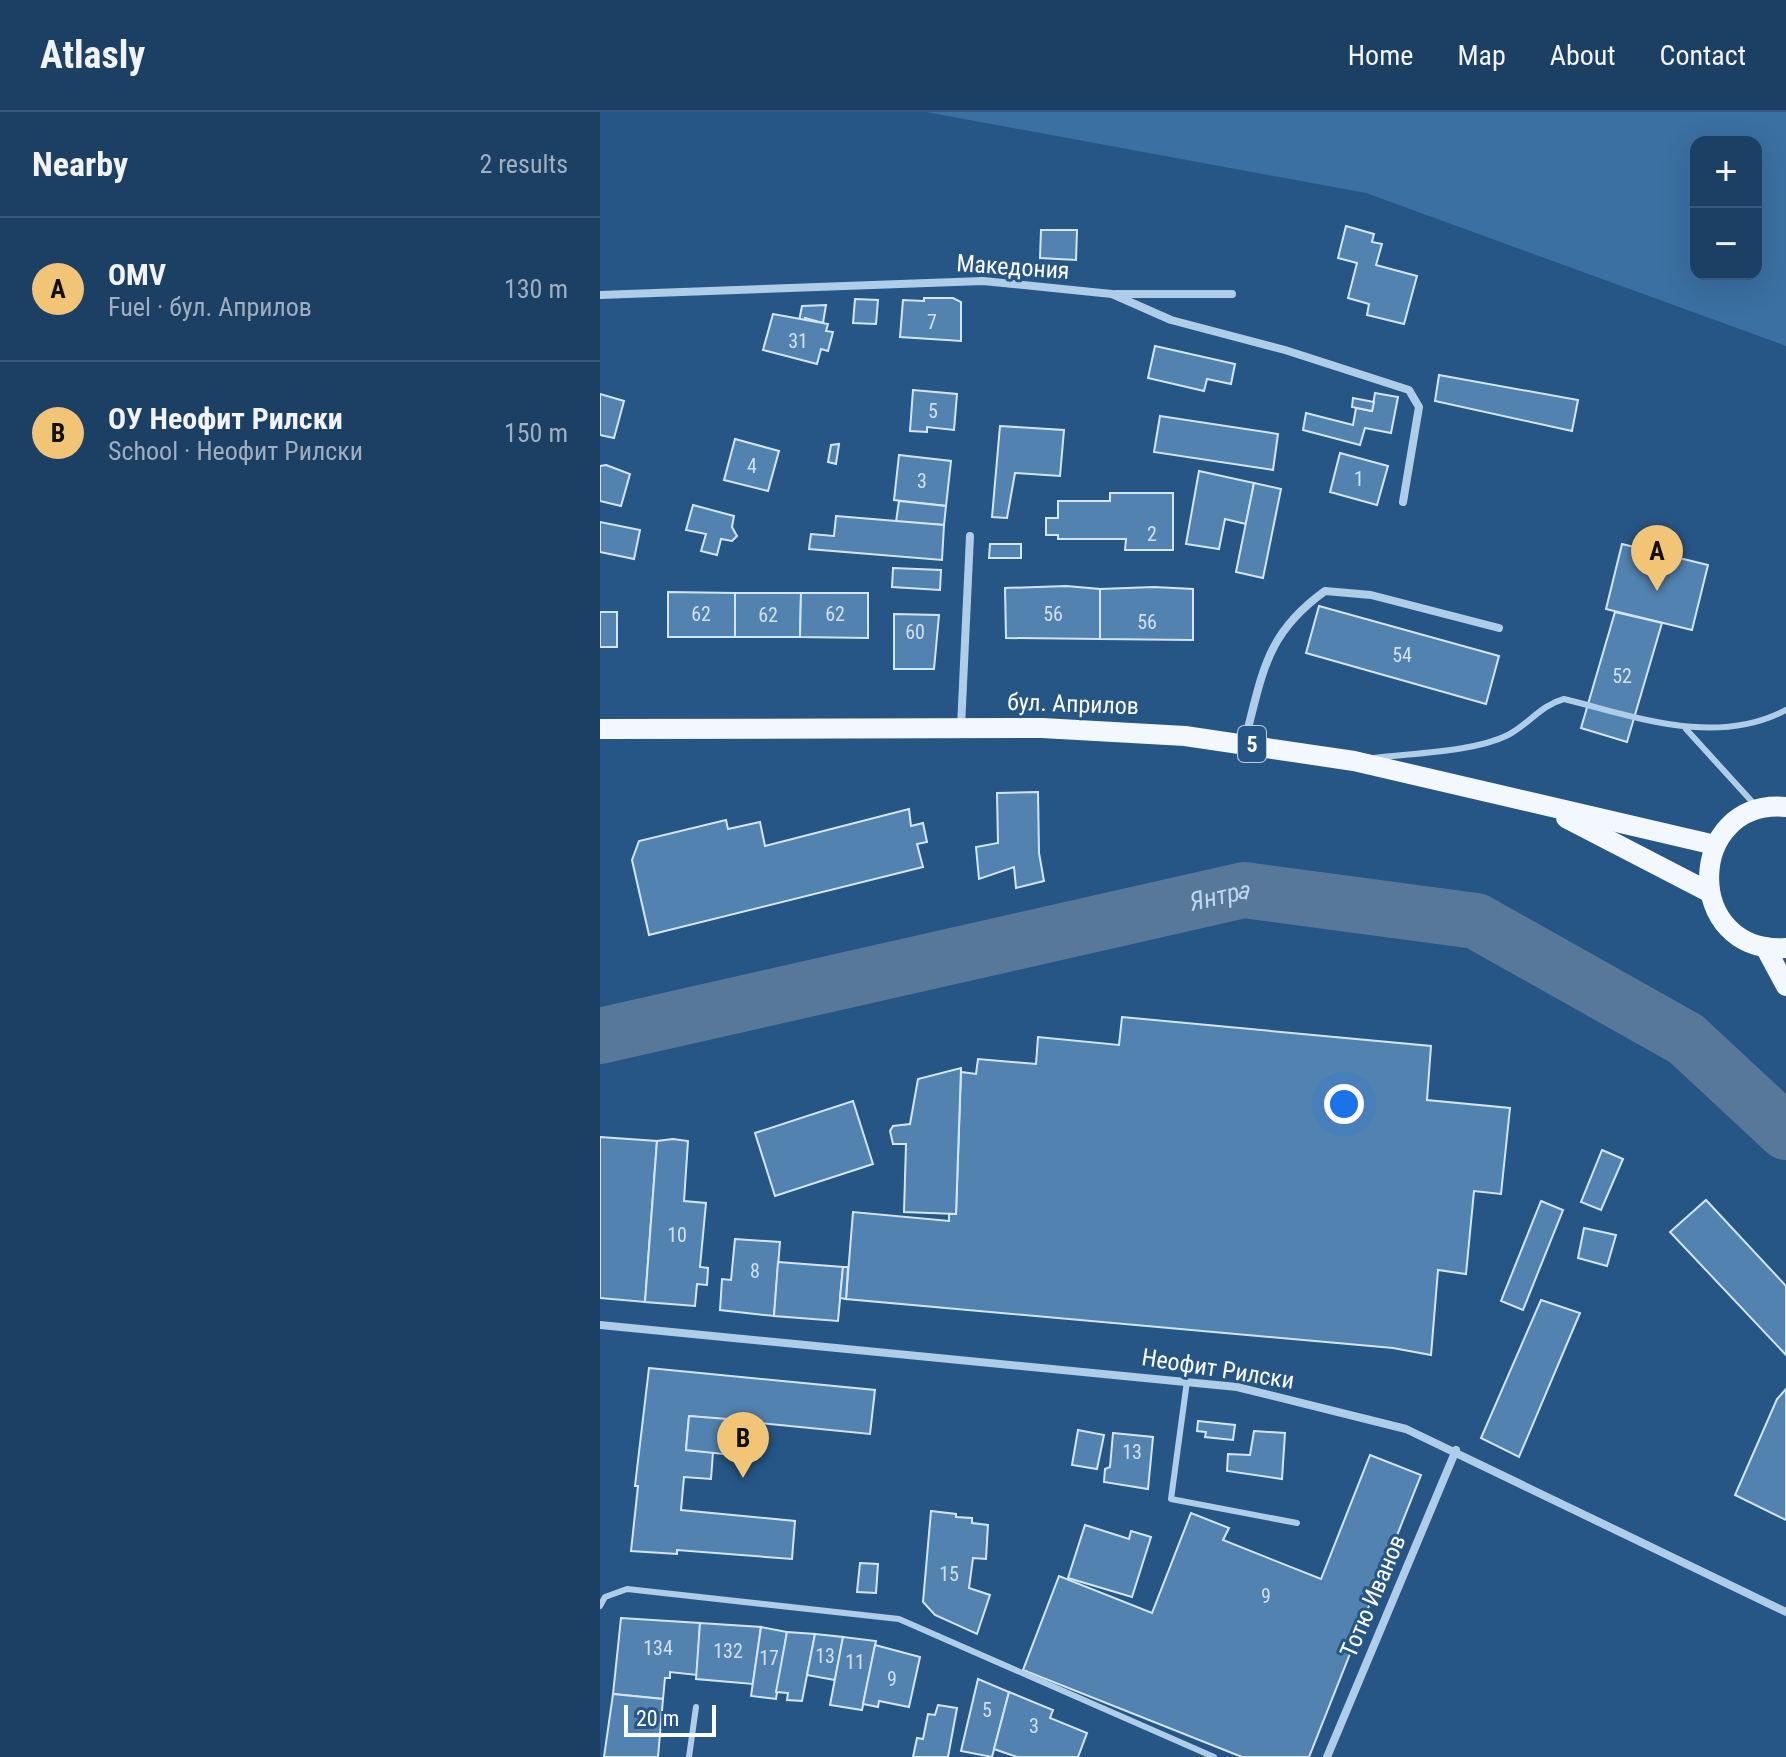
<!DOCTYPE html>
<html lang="en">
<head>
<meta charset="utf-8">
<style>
	body { margin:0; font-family:"Roboto Condensed",sans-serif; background:#294b6d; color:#f1f3f6 }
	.controls { position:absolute; right:24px; top:24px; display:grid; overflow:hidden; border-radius:16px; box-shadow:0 8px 32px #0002 }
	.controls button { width:72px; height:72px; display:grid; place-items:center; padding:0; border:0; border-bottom:2px solid #3a5978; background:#1c4064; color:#f1f3f6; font:40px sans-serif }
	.scale { position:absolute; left:24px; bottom:20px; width:92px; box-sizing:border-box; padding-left:8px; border:4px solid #fff; border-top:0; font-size:22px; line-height:28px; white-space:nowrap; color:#fff; -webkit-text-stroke:6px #265686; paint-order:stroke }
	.you { position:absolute; left:744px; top:992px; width:28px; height:28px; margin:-20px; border:6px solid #fff; border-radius:50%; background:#1a73e8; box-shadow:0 0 0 12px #1a73e833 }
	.badge { display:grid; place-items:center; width:52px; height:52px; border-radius:50%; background:#f1c575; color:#111; font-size:26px; font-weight:700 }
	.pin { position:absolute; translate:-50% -66px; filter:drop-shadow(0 2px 4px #0008) }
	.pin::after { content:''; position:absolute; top:42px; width:28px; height:24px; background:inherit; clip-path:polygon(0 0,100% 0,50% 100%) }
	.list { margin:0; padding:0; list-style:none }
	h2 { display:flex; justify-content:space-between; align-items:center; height:104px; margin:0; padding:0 32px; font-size:34px }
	h2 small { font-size:26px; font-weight:400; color:#a0afbf }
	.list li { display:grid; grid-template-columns:52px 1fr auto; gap:24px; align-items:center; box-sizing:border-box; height:144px; padding:0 32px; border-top:2px solid #3a5978 }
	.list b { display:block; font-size:30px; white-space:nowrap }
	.list p { margin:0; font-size:26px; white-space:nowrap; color:#a0afbf }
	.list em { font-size:26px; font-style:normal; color:#a0afbf }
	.map { position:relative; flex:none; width:1186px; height:1645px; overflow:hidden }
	header { display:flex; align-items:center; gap:48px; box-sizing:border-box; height:112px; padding:0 40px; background:#1c4064; border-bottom:2px solid #3a5978 }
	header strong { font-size:38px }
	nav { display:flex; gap:44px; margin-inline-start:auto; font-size:28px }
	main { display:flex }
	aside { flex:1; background:#1c4064 }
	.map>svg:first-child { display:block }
</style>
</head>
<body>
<header>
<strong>Atlasly</strong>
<nav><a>Home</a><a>Map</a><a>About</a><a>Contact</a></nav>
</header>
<main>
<aside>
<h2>Nearby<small>2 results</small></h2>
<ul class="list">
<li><span class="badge">A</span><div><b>OMV</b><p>Fuel · бул. Априлов</p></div><em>130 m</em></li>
<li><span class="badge">B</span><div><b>ОУ Неофит Рилски</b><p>School · Неофит Рилски</p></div><em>150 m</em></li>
</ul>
</aside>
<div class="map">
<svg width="1186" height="1645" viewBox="0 0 1186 1645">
	<rect width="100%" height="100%" fill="#265686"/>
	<path fill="#3a70a2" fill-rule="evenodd" d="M326 0H1186V234L766 81ZM1096 30H1156V162H1096Z"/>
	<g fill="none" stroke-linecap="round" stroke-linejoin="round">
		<path stroke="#587899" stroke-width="56" id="s1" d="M0 924 644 778 876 809 1086 927 1186 1020"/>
	</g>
	<g fill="#5282af" stroke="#d4e6f6" stroke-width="2">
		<path d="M746 114 774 122 772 130 782 132 776 153 817 164 804 212 767 203 769 192 748 186 757 151 738 146Z"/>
		<path d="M441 118H477L476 148 440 146Z"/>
		<path d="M324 186H353L361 190V229L300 225 303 188 324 189Z"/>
		<path d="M255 187 278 188 276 212 253 211Z"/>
		<path d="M226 193 223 211 205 206 204 210 199 209 202 194Z"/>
		<path d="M173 202 228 212 226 219 233 220 228 239 221 237 217 252 163 238Z"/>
		<path d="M555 234 635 252 631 272 607 267 604 279 548 266Z"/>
		<path d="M839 263 978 288 972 319 835 289Z"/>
		<path d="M313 278 357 282 354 318 327 315V320L310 319Z"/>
		<path d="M775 281 798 285 791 321 765 316 760 333 703 318 706 301 753 313 756 296 772 299Z"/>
		<path d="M0 282 24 289 14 326 0 323Z"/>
		<path d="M753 286 774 290 772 299 752 295Z"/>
		<path d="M560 304 678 322 673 358 554 340Z"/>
		<path d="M400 314 464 318 460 364 415 361 407 406 392 405Z"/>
		<path d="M135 327 179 339 168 379 124 368Z"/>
		<path d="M239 332 236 352 228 350 231 333Z"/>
		<path d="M740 341 788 354 777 393 730 380Z"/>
		<path d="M299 343 351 349 346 394 294 388Z"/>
		<path d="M6 353 30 362 21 394 0 389V354Z"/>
		<path d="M599 359 654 371 646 412 625 407 619 437 586 432Z"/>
		<path d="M654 371 681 377 663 466 636 460Z"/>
		<path d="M510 381H573V438H525L526 427H458V423H446V406H458V389H510Z"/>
		<path d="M299 389 346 394 344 413 296 410Z"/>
		<path d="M93 393 134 404 132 415 137 424 132 429 121 427 117 443 101 439 106 422 86 418Z"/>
		<path d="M236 404 344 413 342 448 209 437 211 422 234 424Z"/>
		<path d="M0 410 40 418 34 447 0 440Z"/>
		<path d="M390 432H421V446H389Z"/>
		<path d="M1022 432 1108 453 1092 518 1006 497Z"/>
		<path d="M293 456 341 458 340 478 292 475Z"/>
		<path d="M466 474 500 477V527L406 526 405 476Z"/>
		<path d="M554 475 593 477V528L500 527V477Z"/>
		<path d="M68 480 135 481V525H68Z"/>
		<path d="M135 481H201L200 525H135Z"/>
		<path d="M201 481H268V526L200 525Z"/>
		<path d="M719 494 899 544 886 592 706 541Z"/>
		<rect x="0" y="500" width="17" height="35"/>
		<path d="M1015 500 1062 511 1027 630 981 616Z"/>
		<path d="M294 502 339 503 334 557H294Z"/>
		<path d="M438 680 439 741 444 769 416 776 414 755 379 767 376 735 398 731 397 681Z"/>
		<path d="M309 697 311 714 323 711 327 730 317 732 323 755 49 823 32 748 39 729 126 708 128 717 160 710 165 734Z"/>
		<path d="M522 905 831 934 827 988 910 996 901 1082 874 1079 866 1162 838 1158 831 1243 793 1236 246 1187 253 1100 349 1109V1102H356L361 960 376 962 378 947 436 952 438 925 519 933Z"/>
		<path d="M361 956 356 1102 304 1100 306 1032H293L290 1019 293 1014 310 1012 318 967Z"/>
		<path d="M253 989 273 1052 175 1084 155 1021Z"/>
		<path d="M0 1025 57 1029 45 1190 0 1186Z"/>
		<path d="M73 1027 88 1029 84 1089 106 1091 100 1155 108 1156 107 1173 97 1172 95 1194 45 1190 57 1029Z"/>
		<path d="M1002 1038 1023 1047 1001 1098 981 1090Z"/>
		<path d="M1106 1088 1186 1174V1243L1070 1120Z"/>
		<path d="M941 1089 963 1098 923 1198 901 1189Z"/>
		<path d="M984 1116 1016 1123 1007 1154 978 1146Z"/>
		<path d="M135 1127 180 1130 174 1204 120 1198 122 1167 131 1168Z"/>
		<path d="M178 1150 243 1155 238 1209 174 1204Z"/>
		<path d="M243 1155H248L246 1187 240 1186Z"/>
		<path d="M941 1188 980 1201 919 1345 881 1326Z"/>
		<path d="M49 1256 275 1278 270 1322 89 1304 86 1338 113 1340 111 1367 84 1365 81 1398 195 1409 192 1447 77 1438V1442L31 1439 38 1374H35Z"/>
		<path d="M1186 1277V1408L1135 1383 1177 1287Z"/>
		<path d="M89 1304 127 1307 123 1342 86 1338Z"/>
		<path d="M598 1309 635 1313 633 1328 605 1325 606 1320 597 1319Z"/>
		<path d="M478 1318 504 1323 497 1357 472 1353Z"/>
		<path d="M654 1319 685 1321 682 1367 627 1359 628 1342 650 1343Z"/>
		<path d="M513 1321 553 1325 548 1377 504 1370 505 1357 510 1355Z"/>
		<path d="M770 1343 821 1363 709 1645H642L423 1558 459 1464 552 1501 591 1401 629 1416 623 1428 721 1467Z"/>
		<path d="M331 1399 356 1402V1405L372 1406V1411L388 1413 386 1447 373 1446 369 1476 390 1483 377 1522 335 1503 323 1490Z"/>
		<path d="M485 1413 529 1427 531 1419 551 1425 532 1485 468 1466Z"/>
		<path d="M260 1451 278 1452 276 1481 257 1480Z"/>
		<path d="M21 1506 100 1511 97 1563 70 1560V1566H65L63 1587 13 1582Z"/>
		<path d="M100 1511 161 1515 153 1572 96 1567Z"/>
		<path d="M161 1515 187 1520 176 1587 151 1584Z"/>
		<path d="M187 1520 215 1522 202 1589 187 1588 188 1581 176 1580Z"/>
		<path d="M215 1522 243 1525 235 1568 207 1563Z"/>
		<path d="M243 1525 276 1529 262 1598 230 1593Z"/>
		<path d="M275 1533 320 1545 309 1595 279 1589 278 1595 263 1592Z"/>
		<path d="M378 1567 409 1580 392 1645 361 1639Z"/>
		<path d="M409 1580 453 1598 450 1606 487 1621 478 1645H417L394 1637Z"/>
		<path d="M13 1582 63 1587 58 1645H4Z"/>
		<path d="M338 1593 357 1596 348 1645H313L317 1626 323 1627 328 1602 335 1603Z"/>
	</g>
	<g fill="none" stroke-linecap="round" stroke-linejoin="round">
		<g stroke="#b0cde8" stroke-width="6">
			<path d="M1086 617 1156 694"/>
			<path d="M774 646C813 641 874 640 908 623 929 612 941 593 964 587 1037 605 1115 635 1186 598"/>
			<path d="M587 1269 571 1387 697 1411"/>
			<path d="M0 1494 5 1485 27 1477 299 1507 614 1645"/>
			<path d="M89 1645 96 1595"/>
		</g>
		<g stroke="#b0cde8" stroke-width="8">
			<path d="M516 182H632"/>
			<path d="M0 183 383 169 512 182 571 208 685 238 809 278 819 295 803 390"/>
			<path d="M361 615 370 424"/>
			<path d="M644 631C663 562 664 523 725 479L771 483 899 516"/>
			<path d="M0 1213 637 1275 806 1317 1186 1500"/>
			<path d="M727 1645 856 1338"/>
		</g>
		<g stroke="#f3f8fe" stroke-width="20">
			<path d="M0 617 442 616 585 624 754 649 1115 733"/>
			<path d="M1186 695C1085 686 1082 843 1186 836"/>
			<path d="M966 706 1109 780"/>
			<path d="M1165 835 1186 874"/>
		</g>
	</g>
	<g text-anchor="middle" stroke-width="6" stroke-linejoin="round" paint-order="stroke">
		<g font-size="20" fill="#d4e0eb">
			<text x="332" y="217">7</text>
			<text x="198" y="236">31</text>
			<text x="333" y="306">5</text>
			<text x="152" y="361">4</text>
			<text x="759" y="374">1</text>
			<text x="322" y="376">3</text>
			<text x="552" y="429">2</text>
			<text x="101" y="509">62</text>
			<text x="235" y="509">62</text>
			<text x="453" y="509">56</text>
			<text x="168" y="510">62</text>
			<text x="547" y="517">56</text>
			<text x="315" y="527">60</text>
			<text x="802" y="550">54</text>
			<text x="1022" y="571">52</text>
			<text x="77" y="1130">10</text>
			<text x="155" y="1166">8</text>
			<text x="532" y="1347">13</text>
			<text x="349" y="1469">15</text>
			<text x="666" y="1491">9</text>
			<text x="58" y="1543">134</text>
			<text x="128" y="1546">132</text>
			<text x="225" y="1551">13</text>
			<text x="169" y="1553">17</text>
			<text x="255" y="1557">11</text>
			<text x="292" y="1574">9</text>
			<text x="387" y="1605">5</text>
			<text x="434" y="1621">3</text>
		</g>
		<rect fill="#265686" stroke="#beccdb" stroke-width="2" x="638" y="614" width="28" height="36" rx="6"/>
		<g font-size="22" font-weight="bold" fill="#fff">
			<text x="652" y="640">5</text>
		</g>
		<g font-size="24" fill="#fff" stroke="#265686">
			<text transform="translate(413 155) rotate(4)" y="8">Македония</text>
			<text transform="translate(473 592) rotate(2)" y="8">бул. Априлов</text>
			<text transform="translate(618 1257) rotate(9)" y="8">Неофит Рилски</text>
			<text transform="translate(773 1484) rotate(-67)" y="8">Тотю Иванов</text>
		</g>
		<g font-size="26" font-style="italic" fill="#bcd7ef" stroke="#265686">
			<text dy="9" stroke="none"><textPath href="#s1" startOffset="636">Янтра</textPath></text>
		</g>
	</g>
</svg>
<div class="controls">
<button>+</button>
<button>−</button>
</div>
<div class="scale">20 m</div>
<div class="you"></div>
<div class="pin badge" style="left:1057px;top:479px">A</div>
<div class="pin badge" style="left:143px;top:1366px">B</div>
</div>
</main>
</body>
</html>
